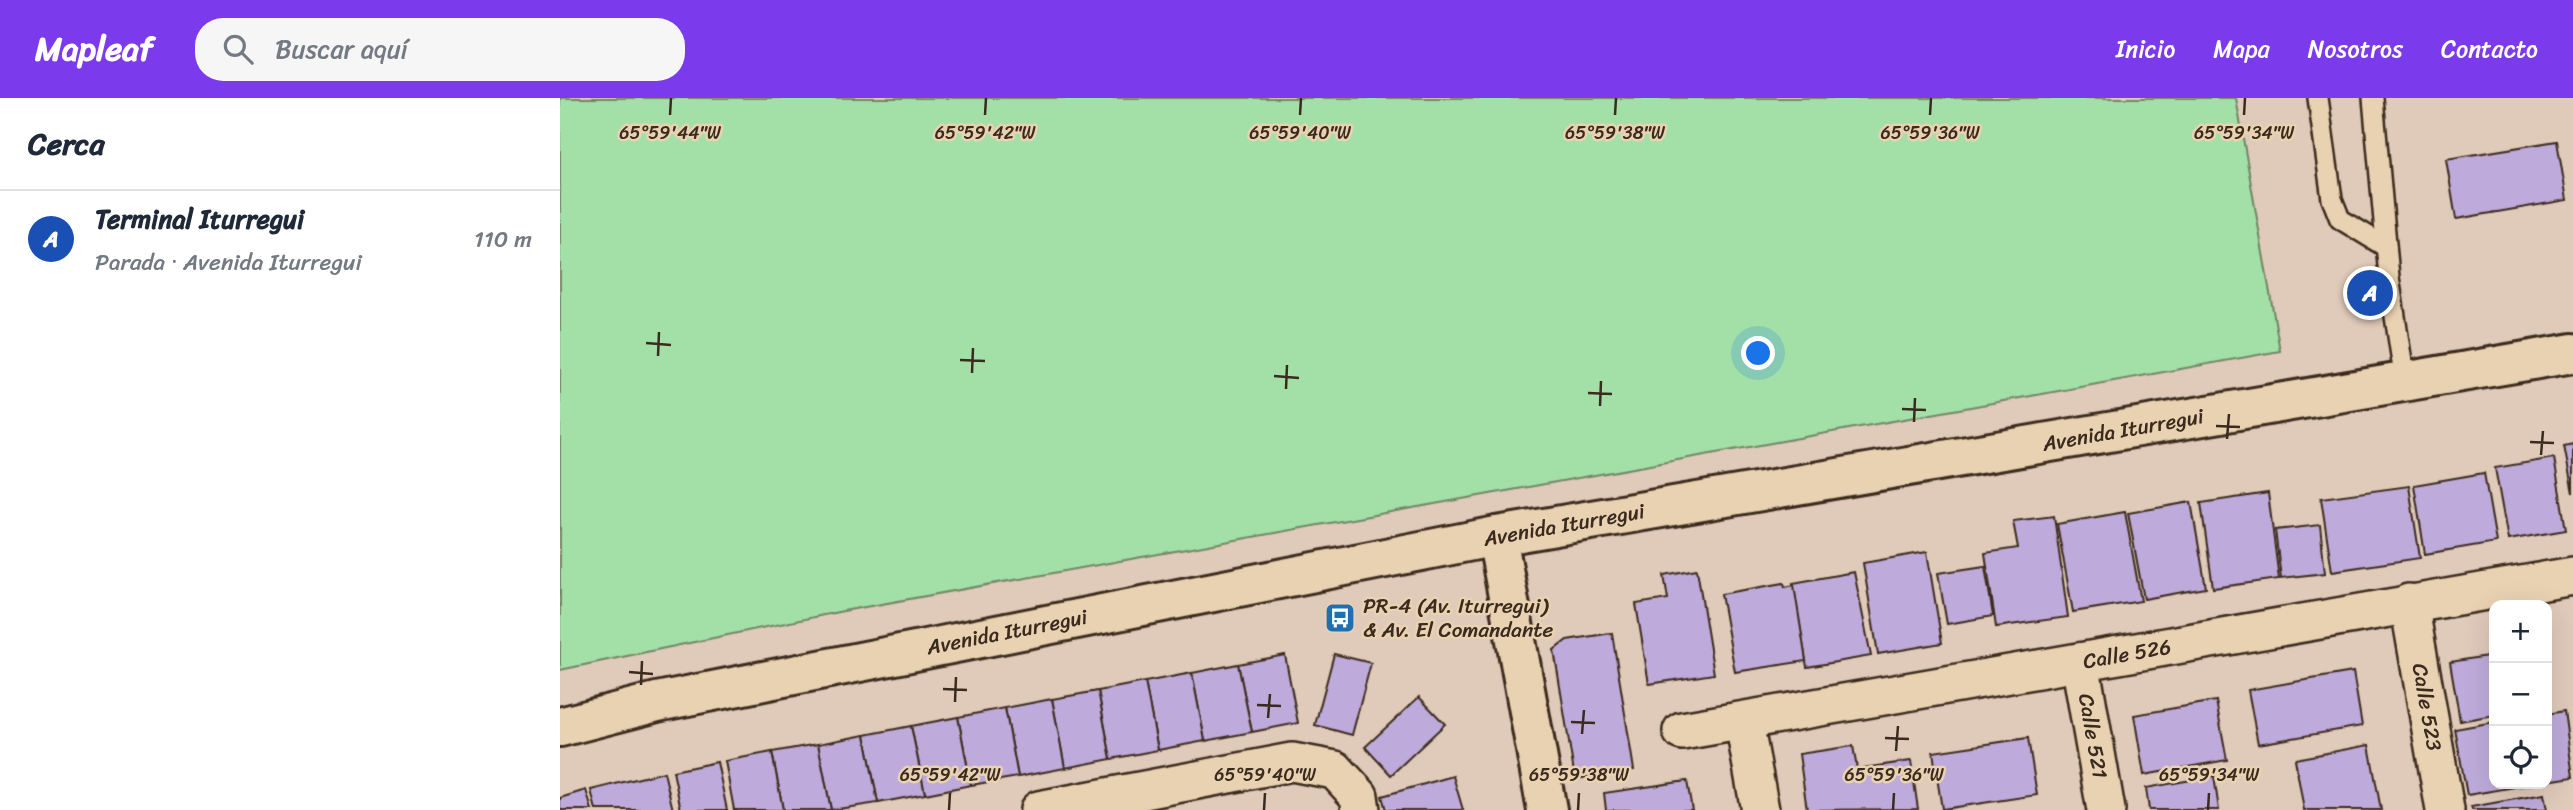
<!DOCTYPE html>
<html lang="es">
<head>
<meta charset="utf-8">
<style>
	body { margin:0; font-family:Sriracha,sans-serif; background:#f6f6f7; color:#1f2937 }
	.controls { position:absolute; right:21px; bottom:21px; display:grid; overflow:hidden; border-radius:14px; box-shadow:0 7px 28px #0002 }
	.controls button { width:63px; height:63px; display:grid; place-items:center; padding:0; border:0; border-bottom:2px solid #e0e1e3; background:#fff; color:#1f2937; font:35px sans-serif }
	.you { position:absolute; left:1199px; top:256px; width:24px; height:24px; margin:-18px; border:5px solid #fff; border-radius:50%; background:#1a73e8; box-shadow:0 0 0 10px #1a73e833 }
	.badge { display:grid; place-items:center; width:46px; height:46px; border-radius:50%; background:#7c3aed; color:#fff; font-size:23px; font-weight:700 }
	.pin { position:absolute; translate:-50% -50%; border:4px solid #fff; box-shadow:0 2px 7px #0006 }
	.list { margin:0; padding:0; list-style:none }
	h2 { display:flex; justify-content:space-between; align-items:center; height:91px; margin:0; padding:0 28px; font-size:30px }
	h2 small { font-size:23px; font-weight:400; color:#747a83 }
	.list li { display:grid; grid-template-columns:46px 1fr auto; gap:21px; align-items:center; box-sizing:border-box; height:98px; padding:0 28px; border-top:2px solid #e0e1e3 }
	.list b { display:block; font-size:26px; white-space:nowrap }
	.list p { margin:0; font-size:23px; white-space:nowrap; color:#747a83 }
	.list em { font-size:23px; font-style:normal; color:#747a83 }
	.icon { flex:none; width:38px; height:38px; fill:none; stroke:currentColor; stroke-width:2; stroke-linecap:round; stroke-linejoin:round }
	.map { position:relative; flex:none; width:2013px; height:712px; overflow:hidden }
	header { display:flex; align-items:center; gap:42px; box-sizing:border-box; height:98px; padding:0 35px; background:#7c3aed; color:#fff }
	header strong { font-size:33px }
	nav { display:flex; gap:38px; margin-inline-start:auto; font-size:24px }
	.search { width:490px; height:63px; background:#f6f6f7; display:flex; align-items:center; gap:18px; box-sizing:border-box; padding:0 24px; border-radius:28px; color:#747a83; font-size:26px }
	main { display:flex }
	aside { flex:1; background:#fff }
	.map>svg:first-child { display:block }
</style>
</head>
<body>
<header>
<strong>Mapleaf</strong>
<div class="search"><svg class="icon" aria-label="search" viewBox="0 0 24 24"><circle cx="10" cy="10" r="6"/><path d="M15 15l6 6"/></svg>Buscar aquí</div>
<nav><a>Inicio</a><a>Mapa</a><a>Nosotros</a><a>Contacto</a></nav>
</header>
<main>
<aside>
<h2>Cerca<small></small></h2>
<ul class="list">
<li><span class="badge" style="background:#1a4fb4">A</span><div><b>Terminal Iturregui</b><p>Parada · Avenida Iturregui</p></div><em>110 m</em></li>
</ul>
</aside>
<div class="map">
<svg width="2013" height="712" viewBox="0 0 2013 712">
	<rect width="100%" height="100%" fill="#e0caba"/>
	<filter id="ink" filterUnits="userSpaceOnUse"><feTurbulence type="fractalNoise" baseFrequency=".0143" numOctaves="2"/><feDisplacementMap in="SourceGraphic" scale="14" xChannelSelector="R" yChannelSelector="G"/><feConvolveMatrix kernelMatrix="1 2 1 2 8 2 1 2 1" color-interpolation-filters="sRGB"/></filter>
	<g filter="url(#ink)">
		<path fill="#a3e0a7" stroke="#6f8562" stroke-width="2" d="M0 0H1676L1720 253 283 513 0 572Z"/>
		<g fill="#beabdb" stroke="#3b2a1e" stroke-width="2">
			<path d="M1997 43 2007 102 1896 121 1886 61Z"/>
			<path d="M2013 346V395L2004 348Z"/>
			<path d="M1994 360 2006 432 1948 442 1935 370Z"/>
			<path d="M1924 375 1936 444 1865 456 1854 387Z"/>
			<path d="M1849 388 1860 460 1772 473 1761 400Z"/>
			<path d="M1708 395 1719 481 1653 490 1641 405Z"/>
			<path d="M1631 404 1646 490 1584 501 1568 415Z"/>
			<path d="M1565 414 1581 503 1513 514 1497 426Z"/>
			<path d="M1494 418 1508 519 1436 529 1425 455 1458 450 1453 423Z"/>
			<path d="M1760 427 1765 475 1721 480 1715 432Z"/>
			<path d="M1367 454 1382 545 1318 556 1303 465Z"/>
			<path d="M1425 468 1433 518 1387 526 1378 475Z"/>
			<path d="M1137 471 1154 576 1089 586 1076 506 1108 501 1104 477Z"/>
			<path d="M1294 474 1311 558 1247 569 1233 485Z"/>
			<path d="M1224 485 1225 489 1234 487 1246 563 1175 574 1161 496Z"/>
			<path d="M1052 535 1074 672 1015 681 994 552 1007 542Z"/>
			<path d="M774 556 811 565 792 637 755 627Z"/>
			<path d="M725 557 738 625 692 634 678 566Z"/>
			<path d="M1934 557V617L1900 623 1890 564Z"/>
			<path d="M678 566 692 634 645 643 632 575Z"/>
			<path d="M1793 574 1802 628 1698 646 1688 592Z"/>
			<path d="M632 575 645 643 598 652 585 584Z"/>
			<path d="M585 584 598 652 551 661 538 593Z"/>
			<path d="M538 593 551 661 505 670 492 601Z"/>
			<path d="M859 599 885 626 831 677 805 649Z"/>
			<path d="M492 601 505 670 458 679 445 610Z"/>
			<path d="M1656 603 1667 662 1584 677 1574 617Z"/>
			<path d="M445 610 458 679 411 687 398 619Z"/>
			<path d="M2004 613 2013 679 1987 683V616Z"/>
			<path d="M398 619 411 687 365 696 351 628Z"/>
			<path d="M1934 624V686H1973L1907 697 1895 631Z"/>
			<path d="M351 628 365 696 318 705 305 637Z"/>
			<path d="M305 637 318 705 271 712 258 646Z"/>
			<path d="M1468 640 1477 697 1382 711 1373 654Z"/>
			<path d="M258 646 271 712H223L212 654Z"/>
			<path d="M1809 647 1821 712H1744L1735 661Z"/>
			<path d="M1293 648 1297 671 1351 663 1358 711 1247 712 1239 656Z"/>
			<path d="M212 654 223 712H174L165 663Z"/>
			<path d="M157 664 167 712H121L113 673Z"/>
			<path d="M104 674 113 712H36L31 692Z"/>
			<path d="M893 678 903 712H826L822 698Z"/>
			<path d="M1654 678 1659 712H1589L1586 690Z"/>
			<path d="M1127 683 1132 712H1046L1044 695Z"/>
			<path d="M26 692 32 712H0V700Z"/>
			<path d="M1984 696 1987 712H1912L1911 709Z"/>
		</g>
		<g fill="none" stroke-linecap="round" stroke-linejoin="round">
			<g stroke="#3b2a1e" stroke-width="24">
				<g id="service">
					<path d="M1758 0 1772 101 1780 121 1826 149"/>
					<path d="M1813 0 1829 179 1845 284"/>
				</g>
			</g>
			<g stroke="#3b2a1e" stroke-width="42">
				<g id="minor">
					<path d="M1849 505 1885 712"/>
					<path d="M1520 564 1546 712"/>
					<path d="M1184 624 1200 712"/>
					<path d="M1122 633 2013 478"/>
					<path d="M479 712 732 664 775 672 799 698 801 712"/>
				</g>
			</g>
			<g stroke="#3b2a1e" stroke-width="44">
				<g id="tertiary">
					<path d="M937 438 987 712"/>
					<path d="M0 629 97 604 937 438 2013 255"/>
				</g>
			</g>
			<use href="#service" stroke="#e9d2b2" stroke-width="19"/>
			<use href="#minor" stroke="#e9d2b2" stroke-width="37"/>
			<use href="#tertiary" stroke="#e9d2b2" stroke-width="38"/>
		</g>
	</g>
	<path fill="none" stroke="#3b2a1e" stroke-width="2.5" d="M110 17 111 0M425 17 426 0M740 17 741 0M1055 17 1056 0M1370 17 1371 0M1684 17 1685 0M86 245 111 247M98 258 99 234M400 262 425 263M412 275 413 250M714 278 739 280M726 291 727 267M1028 295 1052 296M1040 308 1041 283M1342 311 1366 312M1354 324 1355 300M1656 328 1680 329M1667 341 1669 316M1970 344 1994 345M1981 357 1983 333M69 574 93 576M81 587 82 563M383 591 407 592M395 604 396 579M697 607 721 608M708 620 710 596M1011 624 1035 625M1022 636 1024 612M1325 640 1349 641M1336 653 1338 628M389 712 390 695M704 712 705 695M1018 712 1019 695M1333 712 1334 695M1648 712 1649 695"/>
	<defs>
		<g id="bus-square" transform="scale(1.575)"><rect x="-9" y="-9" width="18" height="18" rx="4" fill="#1f6fb2" stroke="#e9d2b2"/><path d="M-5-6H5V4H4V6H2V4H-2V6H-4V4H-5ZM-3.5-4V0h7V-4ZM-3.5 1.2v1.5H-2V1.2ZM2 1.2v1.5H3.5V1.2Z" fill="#fff"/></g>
	</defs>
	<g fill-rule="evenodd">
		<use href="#bus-square" x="780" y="520"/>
	</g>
	<g text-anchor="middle" stroke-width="5" stroke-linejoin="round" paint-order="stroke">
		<g font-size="21" fill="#3b2a1e" stroke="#e9d2b2">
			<text transform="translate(1563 332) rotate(-10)" y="7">Avenida Iturregui</text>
			<text transform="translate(1004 427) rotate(-10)" y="7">Avenida Iturregui</text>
			<text transform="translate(447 534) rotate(-11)" y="7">Avenida Iturregui</text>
			<text transform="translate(1567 556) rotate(-10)" y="7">Calle 526</text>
			<text transform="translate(1867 609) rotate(80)" y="7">Calle 523</text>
			<text transform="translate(1533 638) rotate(80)" y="7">Calle 521</text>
		</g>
		<g font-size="21" fill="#3b2a1e" stroke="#e9d2b2" text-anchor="start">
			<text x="803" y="515">PR-4 (Av. Iturregui)<tspan x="803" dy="24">&amp; Av. El Comandante</tspan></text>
		</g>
	</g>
	<g font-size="18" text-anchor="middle" fill="#3b2a1e" stroke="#e9d2b2" stroke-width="5" stroke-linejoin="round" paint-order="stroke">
		<text x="110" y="41">65°59'44"W</text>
		<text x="425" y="41">65°59'42"W</text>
		<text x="740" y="41">65°59'40"W</text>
		<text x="1055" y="41">65°59'38"W</text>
		<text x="1370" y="41">65°59'36"W</text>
		<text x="1684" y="41">65°59'34"W</text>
		<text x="390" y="683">65°59'42"W</text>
		<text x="705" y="683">65°59'40"W</text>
		<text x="1019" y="683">65°59'38"W</text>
		<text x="1334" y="683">65°59'36"W</text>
		<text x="1649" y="683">65°59'34"W</text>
	</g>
</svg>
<div class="controls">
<button>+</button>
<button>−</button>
<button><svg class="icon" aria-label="locate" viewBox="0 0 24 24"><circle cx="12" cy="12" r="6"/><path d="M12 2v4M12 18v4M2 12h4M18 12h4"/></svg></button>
</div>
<div class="you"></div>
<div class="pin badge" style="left:1810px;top:195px;background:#1a4fb4">A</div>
</div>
</main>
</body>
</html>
